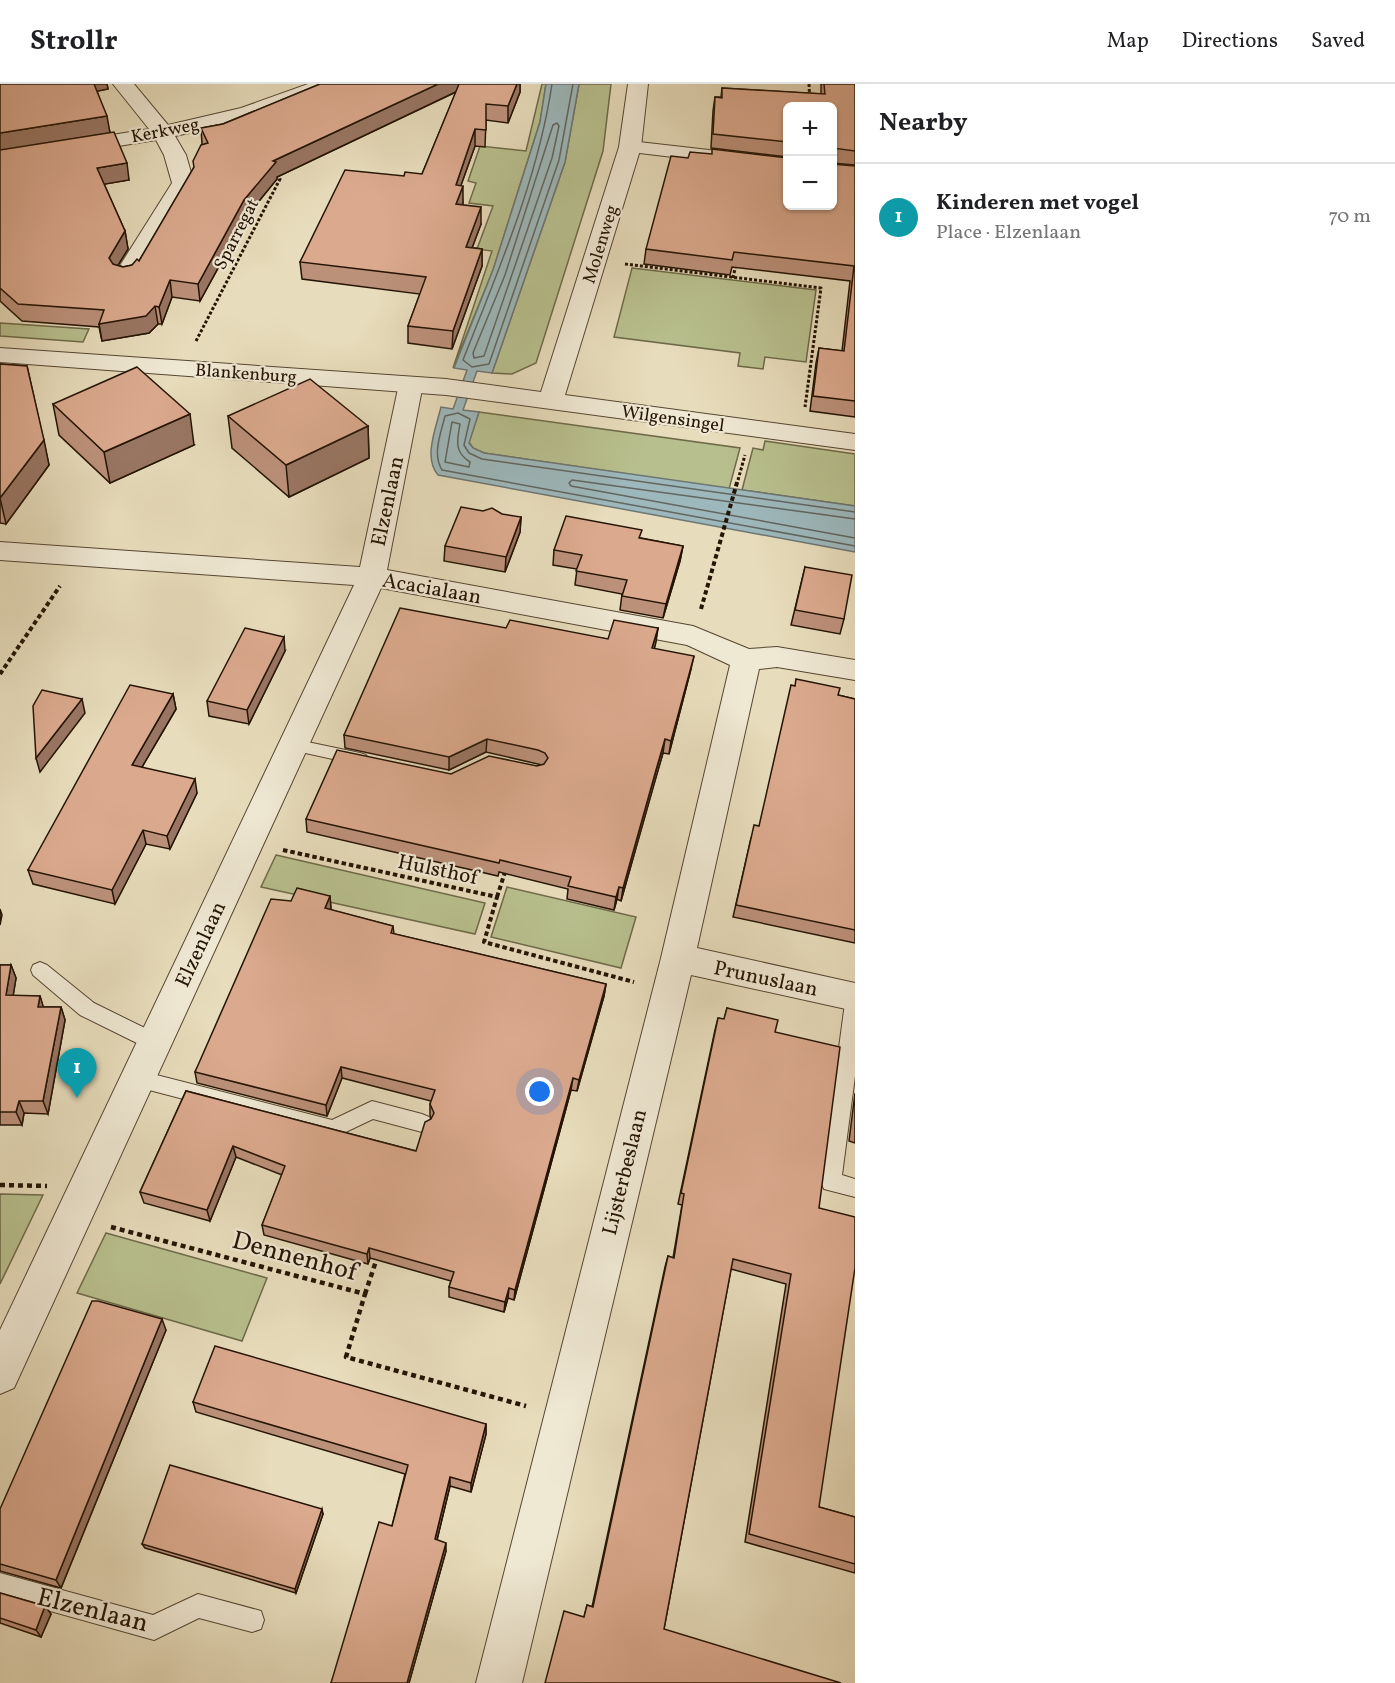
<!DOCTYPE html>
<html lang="en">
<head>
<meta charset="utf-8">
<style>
	body { margin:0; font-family:Vollkorn,serif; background:#f2f2f2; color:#202124 }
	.controls { position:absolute; right:18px; top:18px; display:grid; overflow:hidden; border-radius:9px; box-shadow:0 2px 4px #0004 }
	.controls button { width:54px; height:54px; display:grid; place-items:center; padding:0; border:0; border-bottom:2px solid #e0e0e0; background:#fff; color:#202124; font:30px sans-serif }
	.you { position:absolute; left:540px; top:1008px; width:21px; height:21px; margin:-15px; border:4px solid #fff; border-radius:50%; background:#1a73e8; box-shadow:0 0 0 9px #1a73e833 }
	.badge { display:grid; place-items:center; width:39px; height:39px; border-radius:50%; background:#8f2418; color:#fff; font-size:20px; font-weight:700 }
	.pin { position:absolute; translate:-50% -50px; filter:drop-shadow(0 2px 3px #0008) }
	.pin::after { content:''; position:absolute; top:32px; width:21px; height:18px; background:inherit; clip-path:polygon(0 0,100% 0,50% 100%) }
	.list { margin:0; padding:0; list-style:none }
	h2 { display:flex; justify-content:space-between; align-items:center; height:78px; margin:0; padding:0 24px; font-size:26px }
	h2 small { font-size:20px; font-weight:400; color:#757577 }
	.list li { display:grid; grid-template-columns:39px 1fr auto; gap:18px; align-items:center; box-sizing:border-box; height:108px; padding:0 24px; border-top:2px solid #e0e0e0 }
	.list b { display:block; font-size:22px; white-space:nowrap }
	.list p { margin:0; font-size:20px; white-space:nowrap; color:#757577 }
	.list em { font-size:20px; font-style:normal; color:#757577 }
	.map { position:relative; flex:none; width:855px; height:1599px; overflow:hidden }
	header { display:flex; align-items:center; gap:36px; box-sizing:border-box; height:84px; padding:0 30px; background:#fff; border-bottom:2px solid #e0e0e0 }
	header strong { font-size:28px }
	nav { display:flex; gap:33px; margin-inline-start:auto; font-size:21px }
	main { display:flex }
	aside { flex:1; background:#fff }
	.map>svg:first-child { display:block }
</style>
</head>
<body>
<header>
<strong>Strollr</strong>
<nav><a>Map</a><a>Directions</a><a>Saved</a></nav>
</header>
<main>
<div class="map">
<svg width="855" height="1599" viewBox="0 0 855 1599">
	<rect width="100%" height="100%" fill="#e7dcbb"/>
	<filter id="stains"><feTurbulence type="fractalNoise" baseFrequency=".00333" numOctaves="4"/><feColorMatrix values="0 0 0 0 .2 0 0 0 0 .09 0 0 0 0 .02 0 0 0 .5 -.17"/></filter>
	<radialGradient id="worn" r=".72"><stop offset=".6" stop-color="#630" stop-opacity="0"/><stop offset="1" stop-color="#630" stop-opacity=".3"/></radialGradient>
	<g fill="#b8bf8e" stroke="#6e6a49" stroke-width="1.5">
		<path d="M542 0H546L540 38 493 186 453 284 492 167 477 165 493 122 469 119 476 99 468 97 480 62 526 67Z"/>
		<path d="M579 0H611L603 67 536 279 512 290 492 289 565 78Z"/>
		<path d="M632 184 816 206 806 278 765 273 763 285 738 282 740 269 614 253Z"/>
		<path d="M0 239 89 245 83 258 0 252Z"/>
		<path d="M479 328 740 364 729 405 484 369 473 364 469 358Z"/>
		<path d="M765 357 855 370V422L742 406 753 364 763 366Z"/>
		<path d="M276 771 485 819 475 850 261 803Z"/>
		<path d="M507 803 636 833 621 884 491 853Z"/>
		<path d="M0 1110 43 1111 0 1200Z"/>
		<path d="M106 1149 267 1194 242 1257 77 1209Z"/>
	</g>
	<path fill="#9db8bc" stroke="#6d7672" stroke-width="1.5" d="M546 0H579L565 78 492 289 477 287 463 326 479 328 469 359 473 364 484 369 855 422V468L438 391C423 374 436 344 441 323L453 325 467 286 454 284 493 186 540 38Z"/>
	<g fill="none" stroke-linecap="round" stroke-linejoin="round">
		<g stroke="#616660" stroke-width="1.5">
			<path d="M552 0C538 95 498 187 463 276L472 283 489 280 559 76 573 0"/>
			<path d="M557 39 559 42 552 74 484 272 474 274 473 269 505 191 553 41Z"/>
			<path d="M452 338 460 340C457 357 454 368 470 378L469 383 445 378Z"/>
			<path d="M855 428 482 375 469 369 464 361 470 335 458 329 445 332C441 349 432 370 442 386L855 462"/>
			<path d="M855 435 572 396 569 399 571 402 855 454"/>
		</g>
		<g stroke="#564632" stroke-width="2">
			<g id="service">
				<path d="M293 655 360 669 366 671 368 675 366 679 360 681 287 665 285 661 287 657Z"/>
				<path d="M40 878 47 881 94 919 161 952 164 958 161 964 154 966 147 964 80 931 33 891 31 886 33 881Z"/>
				<path d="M855 911V992L842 1091 855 1095V1113L824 1105 821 1098 845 919 848 913Z"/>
				<path d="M137 986 332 1036 372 1017 422 1030 429 1033 432 1039 429 1045 422 1048 373 1035 333 1054 130 1001 127 995 130 989Z"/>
				<path d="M0 1489 153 1531 198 1510 261 1527 264 1536 261 1545 252 1548 199 1534 154 1556 0 1513Z"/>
			</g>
		</g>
		<g stroke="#564632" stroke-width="2">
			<g id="minor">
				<path d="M113 0H134L168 41 241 24 308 0H336L333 4C281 26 229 41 175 52L186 71 194 99 138 191 134 196 126 198 118 196 114 191 172 99 164 71 156 56 0 81V69L149 45Z"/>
				<path d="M630 57 788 75V87L623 67 619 63 623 59Z"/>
				<path d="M411 293 420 295 423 300 387 486 693 542 749 565 777 563 855 576V596L777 583 759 585 697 864 855 899V927L691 891 522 1599H476L661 874 730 581 687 561 381 504 14 1304 0 1310V1246L354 501 0 476V458L360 483 399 300 402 295Z"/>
			</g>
		</g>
		<g stroke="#564632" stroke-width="2">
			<path id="tertiary" d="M628 0H648L641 63 565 311 855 350V366L446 311 0 278V264L446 295 541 308 619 63Z"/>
		</g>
		<g stroke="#251404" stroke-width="3" stroke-dasharray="3 2" stroke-linecap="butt">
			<path d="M809 0 810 22"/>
			<path d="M625 180 821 204 805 323"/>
			<path d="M733 194 736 180"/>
			<path d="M196 257 280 95 276 88"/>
			<path d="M738 396 745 371"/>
		</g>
		<g stroke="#251404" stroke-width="4" stroke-dasharray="4.5 3" stroke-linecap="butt">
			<path d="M701 525 738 395"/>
			<path d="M0 590 60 502"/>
			<path d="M283 766 497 813 484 858 634 898"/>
			<path d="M497 813 506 785"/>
		</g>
		<g stroke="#251404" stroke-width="4.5" stroke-dasharray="5 4" stroke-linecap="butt">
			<path d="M0 1101 47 1102"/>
			<path d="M111 1143 365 1210 346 1273 526 1322"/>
			<path d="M365 1210 377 1174"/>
		</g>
		<use href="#service" fill="#efe8d3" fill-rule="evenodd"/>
		<use href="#minor" fill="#efe8d3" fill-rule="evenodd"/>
		<use href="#tertiary" fill="#efe8d3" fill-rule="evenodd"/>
	</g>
	<g fill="#bc917a" stroke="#251404" stroke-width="1.5">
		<path d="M0 0H107L108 5 97 7 110 48 129 96 104 100 125 147 128 165 118 181 123 183 132 181 139 177 194 84 202 60 201 44 223 40 320 0H520V8L508 39 486 36 485 63 475 62 461 101 463 119 462 121 481 140 472 164 482 165V182L452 265 408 259V242L420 210 302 195 300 178 404 92 422 90 456 8 277 93V95L246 133 200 217 172 213 162 240H158L149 249 102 257 99 243 22 237 0 217Z"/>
		<path d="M821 0H855V81L833 79V80L855 82V333L810 327 816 279 819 264 842 267 850 197 732 183 730 191 644 180 646 165 832 122 788 22V73L711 64 713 27 715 13H721L722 4 821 10Z"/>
		<path d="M0 280 27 282 49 381 6 440 0 439Z"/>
		<path d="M53 320 194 361 110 399 59 351Z"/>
		<path d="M228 332 368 342 369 374 289 413 232 364Z"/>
		<path d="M521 433 520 448 505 488 444 477 445 462Z"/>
		<path d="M641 454 683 462 680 477 663 534 620 526 622 510 575 501 577 485 553 481 554 466Z"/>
		<path d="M805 483 844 535 840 550 791 541Z"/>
		<path d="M506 544 608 555 658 544 654 565 691 585 669 670 663 669 654 699 621 817 617 815 614 826 567 815 568 805 499 788 498 792 307 748 306 735 451 690 537 682 542 681 486 668 449 686 345 664 344 651Z"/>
		<path d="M285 567 249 640 209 632 207 617Z"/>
		<path d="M173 610 176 625 142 683 197 709 170 765 146 760 115 820 33 800 28 786Z"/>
		<path d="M838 611 855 615V859L733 833 751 754 759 742Z"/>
		<path d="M330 812 331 826 393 842 394 850 606 900 604 912 577 1007 571 1006 514 1216 508 1214 504 1228 449 1213V1203L451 1197 370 1174 368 1180 264 1151 262 1141 282 1091 236 1073 210 1137 144 1119 140 1108 186 1007 416 1067 431 1034 430 1031V1020L431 1017 342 994 327 1032 197 999 195 988 291 817Z"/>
		<path d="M0 881H11L16 894 13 912H40L43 923H61L65 936 48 1030 24 1029 22 1041H0Z"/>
		<path d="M727 924 775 948 819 1124V1423L855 1433V1489L745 1458 786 1200 731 1185 664 1545 584 1533 587 1521 592 1523 665 1183 668 1172 673 1174 682 1121 678 1120 715 946 718 934 724 935Z"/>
		<path d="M855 1009V1059L849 1057Z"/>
		<path d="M166 1246 61 1504 0 1487V1425Z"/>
		<path d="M193 1318 486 1340V1350L471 1408 450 1402 437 1456 446 1467 409 1599H331L392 1442 405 1390 196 1328Z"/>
		<path d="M323 1430 296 1509 145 1464 142 1460Z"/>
		<path d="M0 1509 45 1522 51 1530 41 1553 0 1539Z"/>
	</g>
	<g fill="#997663" stroke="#251404" stroke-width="1.5">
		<path d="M91 0H107L108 5 93 8Z"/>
		<path d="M438 0H464V4L277 93V95L246 133 200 217 198 200 244 116 273 77Z"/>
		<path d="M517 0H520V8L508 39V22Z"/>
		<path d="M107 32 110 49 0 67V49Z"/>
		<path d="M475 45V62L455 118 456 101Z"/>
		<path d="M127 79 129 96 100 101 97 84Z"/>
		<path d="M463 102V119L455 137 456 120Z"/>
		<path d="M481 123V140L466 180V163Z"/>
		<path d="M125 147 128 165 112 191 109 174Z"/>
		<path d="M482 165V182L452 265 453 247Z"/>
		<path d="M170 196 172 213 162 240 159 223Z"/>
		<path d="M155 222 158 240 149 249 102 257 99 240Z"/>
		<path d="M190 330 194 361 110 399 104 368Z"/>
		<path d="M368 342 369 374 289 413 286 381Z"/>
		<path d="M44 356 49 381 6 440 0 414Z"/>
		<path d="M521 433 520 448 505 488 506 473Z"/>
		<path d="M683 462 680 477 663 534 666 520Z"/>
		<path d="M658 544 656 558 651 578 652 564Z"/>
		<path d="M284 553 285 567 249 640 247 626Z"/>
		<path d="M694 572 691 585 669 670 671 657Z"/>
		<path d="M173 610 176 625 135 695 132 681Z"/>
		<path d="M82 615 85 629 40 688 36 674Z"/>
		<path d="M487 655 486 668 449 686V673Z"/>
		<path d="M665 655 663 669 621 817 623 804Z"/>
		<path d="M195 695 197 709 170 765 167 752Z"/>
		<path d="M143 746 146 760 115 820 112 806Z"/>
		<path d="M619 803 617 815 614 826 616 813Z"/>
		<path d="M330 812 331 825 326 836 325 824Z"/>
		<path d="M0 825 2 831 0 841Z"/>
		<path d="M11 881 16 894 11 925 6 911Z"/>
		<path d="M606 900 604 912 577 1007 579 996Z"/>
		<path d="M40 912 44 925 38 923Z"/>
		<path d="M61 923 65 936 48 1030 43 1017Z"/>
		<path d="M341 983 342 994 327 1032 326 1021Z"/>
		<path d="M573 994 571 1006 514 1216 515 1206Z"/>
		<path d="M19 1017 24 1029 22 1041 16 1028Z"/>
		<path d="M233 1062 236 1073 210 1137 207 1126Z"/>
		<path d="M369 1164 370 1174 368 1180 367 1170Z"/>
		<path d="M509 1204 508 1214 504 1228 505 1218Z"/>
		<path d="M162 1235 166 1246 61 1504 56 1496Z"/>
		<path d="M486 1340V1350L471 1408V1399Z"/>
		<path d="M450 1393V1402L435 1464V1455Z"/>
		<path d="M322 1425 323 1430 296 1509 295 1505Z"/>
		<path d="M446 1459V1467L409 1599H407Z"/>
		<path d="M45 1522 51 1530 41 1553 36 1546Z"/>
	</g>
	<g fill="#dba98e" stroke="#251404" stroke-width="1.5">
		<path d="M0 0H94L107 32 0 49Z"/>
		<path d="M320 0H438L273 77 276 78 244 116 198 200 170 196 159 223 155 222 146 232 99 240 104 226 18 220 0 204V66L114 48 127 79 97 84 125 147 109 174 113 180 123 183 132 181 137 175 139 177 194 83 193 77 201 61 208 59 201 44 223 40Z"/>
		<path d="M459 0H517L508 22 486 20V46L475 45 456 101 463 102 456 120 481 123 466 163 482 165 453 247 408 242 426 193 300 178 345 86 404 92 405 88 422 90Z"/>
		<path d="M824 0H855V67L833 64V80L855 82V317L813 312 819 264 844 267 854 182 734 168 732 176 646 165 671 72 688 74 690 68 712 70V65L788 74V122H832V22H788V58L713 50 715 13 722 14V4L825 10Z"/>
		<path d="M0 280 27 282 44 356 0 414Z"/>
		<path d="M137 283 190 330 104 368 53 320Z"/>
		<path d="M310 295 368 342 286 381 228 332Z"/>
		<path d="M461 423 483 427 492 424 502 430 521 433 506 473 445 462Z"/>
		<path d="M566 432 642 446 639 454 683 462 666 520 622 512 627 496 576 487 582 471 554 466Z"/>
		<path d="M805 483 852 491 844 535 795 526Z"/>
		<path d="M400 524 506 544 510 536 608 555 614 536 658 544 652 564 694 572 671 657 665 655 656 686 623 804 619 803 616 813 568 802 571 793 500 776 499 779 306 735 337 666 451 690 489 672 537 682 544 680 548 674 545 669 538 666 487 655 449 673 344 651Z"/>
		<path d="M245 544 284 553 247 626 207 617Z"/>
		<path d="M796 595 840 604 838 611 855 615V846L736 821 754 741 759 742 791 601 795 602Z"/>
		<path d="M130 601 173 610 132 681 195 695 167 752 143 746 112 806 28 786Z"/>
		<path d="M42 606 82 615 36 674 33 622Z"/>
		<path d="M297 804 330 812 325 824 393 842 391 849 606 900 579 996 573 994 515 1206 509 1204 505 1218 449 1203 454 1188 369 1164 367 1170 262 1141 285 1082 233 1062 207 1126 140 1108 186 1007 416 1067 425 1038 431 1035 434 1029 430 1020 435 1006 341 983 326 1021 195 988 271 815 291 817Z"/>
		<path d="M0 881H11L6 911 40 912 38 923H61L43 1017H19L16 1028H0Z"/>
		<path d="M727 924 778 936 775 948 840 963 819 1124 855 1133V1184L819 1423 855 1433V1480L749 1450 791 1190 733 1175 664 1545 841 1599H545L564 1527 584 1533 587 1521 593 1523 668 1172 674 1174 684 1110 681 1109 718 934 724 935Z"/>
		<path d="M92 1217H98L162 1235 56 1496 0 1480V1425Z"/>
		<path d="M215 1262 486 1340 471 1399 450 1393 435 1455 446 1459 407 1599H331L379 1438 392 1442 408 1381 193 1318Z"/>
		<path d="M170 1381 322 1425 295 1505 142 1460Z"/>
		<path d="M0 1509 45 1522 36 1546 0 1534Z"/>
	</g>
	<g text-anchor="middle" stroke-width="4.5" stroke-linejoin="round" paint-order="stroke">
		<g font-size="18" fill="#251404" stroke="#efe8d3">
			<text transform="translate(165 46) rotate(-11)" y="6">Kerkweg</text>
			<text transform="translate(236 150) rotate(-63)" y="6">Sparregat</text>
			<text transform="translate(600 160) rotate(-73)" y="6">Molenweg</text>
			<text transform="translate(246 289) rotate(4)" y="6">Blankenburg</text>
			<text transform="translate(673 334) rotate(8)" y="6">Wilgensingel</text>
		</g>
		<g font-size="21" fill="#251404" stroke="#efe8d3">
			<text transform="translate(387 417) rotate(-78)" y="7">Elzenlaan</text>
			<text transform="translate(432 504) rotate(10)" y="7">Acacialaan</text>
			<text transform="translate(438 785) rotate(12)" y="7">Hulsthof</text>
			<text transform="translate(200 860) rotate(-65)" y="7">Elzenlaan</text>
			<text transform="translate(766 894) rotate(12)" y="7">Prunuslaan</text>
			<text transform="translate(624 1088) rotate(-76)" y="7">Lijsterbeslaan</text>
		</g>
		<g font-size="26" fill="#251404" stroke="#efe8d3">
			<text transform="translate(295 1171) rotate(15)" y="9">Dennenhof</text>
			<text transform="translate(93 1525) rotate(14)" y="9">Elzenlaan</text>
		</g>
	</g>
	<rect width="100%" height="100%" filter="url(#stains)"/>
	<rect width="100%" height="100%" fill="url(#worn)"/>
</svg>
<div class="controls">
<button>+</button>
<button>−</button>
</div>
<div class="you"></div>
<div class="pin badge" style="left:77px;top:1014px;background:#0f9aa8">1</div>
</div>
<aside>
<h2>Nearby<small></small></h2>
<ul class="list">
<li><span class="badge" style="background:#0f9aa8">1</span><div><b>Kinderen met vogel</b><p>Place · Elzenlaan</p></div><em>70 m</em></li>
</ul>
</aside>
</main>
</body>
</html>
